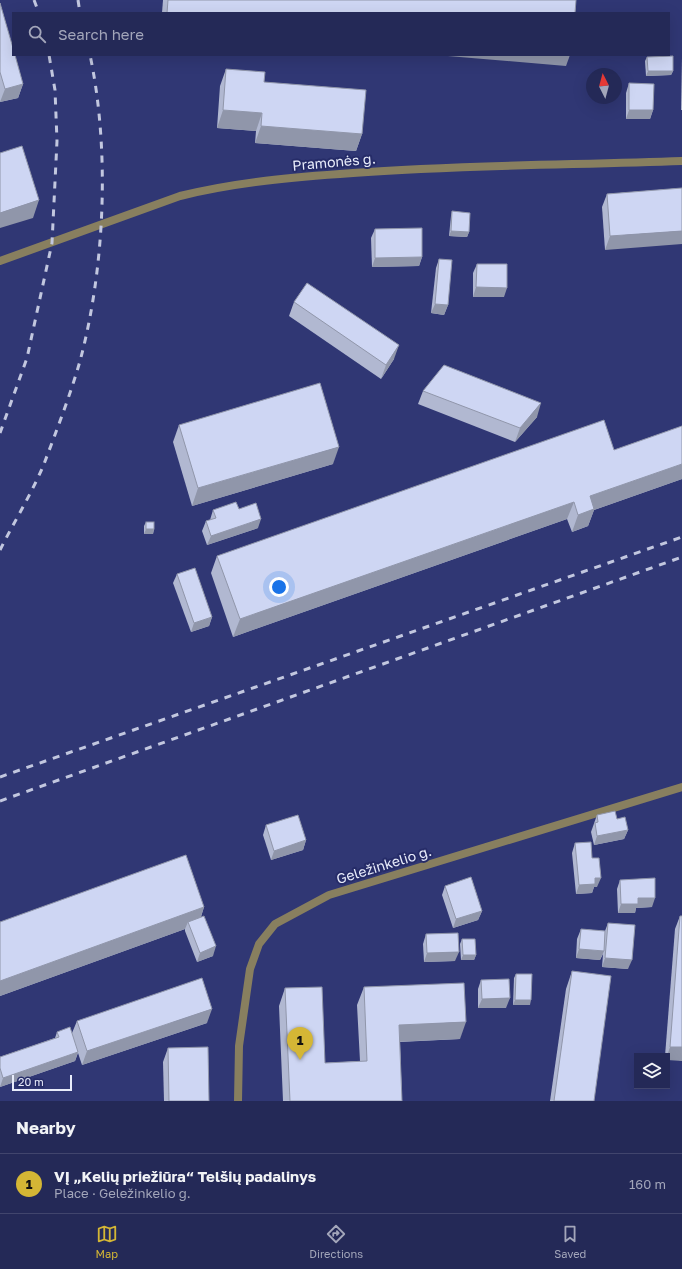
<!DOCTYPE html>
<html lang="en">
<head>
<meta charset="utf-8">
<style>
	body { margin:0; font-family:"Golos Text",sans-serif; background:#303561; color:#f1f3f6 }
	.controls { position:absolute; right:12px; bottom:12px; display:grid; overflow:hidden; border-radius:0px; box-shadow:0 4px 16px #0002 }
	.controls button { width:36px; height:36px; display:grid; place-items:center; padding:0; border:0; border-bottom:1px solid #41456d; background:#242957; color:#f1f3f6; font:20px sans-serif }
	.compass { position:absolute; left:586px; top:68px; width:36px; height:36px; border-radius:50%; background:#242957; box-shadow:0 4px 16px #0002; rotate:354deg }
	.scale { position:absolute; left:12px; bottom:10px; width:60px; box-sizing:border-box; padding-left:4px; border:2px solid #e8ecfb; border-top:0; font-size:11px; line-height:14px; white-space:nowrap; color:#e8ecfb; -webkit-text-stroke:3px #262c68; paint-order:stroke }
	.you { position:absolute; left:279px; top:587px; width:14px; height:14px; margin:-10px; border:3px solid #fff; border-radius:50%; background:#1a73e8; box-shadow:0 0 0 6px #1a73e833 }
	.badge { display:grid; place-items:center; width:26px; height:26px; border-radius:50%; background:#d4b635; color:#111; font-size:13px; font-weight:700 }
	.pin { position:absolute; translate:-50% -33px; filter:drop-shadow(0 1px 2px #0008) }
	.pin::after { content:''; position:absolute; top:21px; width:14px; height:12px; background:inherit; clip-path:polygon(0 0,100% 0,50% 100%) }
	.list { margin:0; padding:0; list-style:none }
	h2 { display:flex; justify-content:space-between; align-items:center; height:52px; margin:0; padding:0 16px; font-size:17px }
	h2 small { font-size:13px; font-weight:400; color:#a3a6ba }
	.list li { display:grid; grid-template-columns:26px 1fr auto; gap:12px; align-items:center; box-sizing:border-box; height:60px; padding:0 16px; border-top:1px solid #41456d }
	.list b { display:block; font-size:15px; white-space:nowrap }
	.list p { margin:0; font-size:13px; white-space:nowrap; color:#a3a6ba }
	.list em { font-size:13px; font-style:normal; color:#a3a6ba }
	.icon { flex:none; width:22px; height:22px; fill:none; stroke:currentColor; stroke-width:2; stroke-linecap:round; stroke-linejoin:round }
	.map { position:relative; flex:none; width:682px; height:1101px; overflow:hidden }
	.search { position:absolute; background:#242957; box-shadow:0 4px 16px #0002; left:12px; right:12px; top:12px; height:44px; display:flex; align-items:center; gap:10px; box-sizing:border-box; padding:0 14px; border-radius:0px; color:#a3a6ba; font-size:15px }
	.sheet { height:112px; background:#242957 }
	nav { display:flex; justify-content:space-around; align-items:center; box-sizing:border-box; height:56px; border-top:1px solid #41456d; background:#242957; font-size:11px; color:#a3a6ba }
	nav a { display:grid; justify-items:center; gap:2px }
	nav .on { color:#d4b635 }
	.map>svg:first-child { display:block }
</style>
</head>
<body>
<div class="map">
<svg width="682" height="1101" viewBox="0 0 682 1101">
	<rect width="100%" height="100%" fill="#303774"/>
	<g fill="none" stroke-linecap="round" stroke-linejoin="round">
		<g stroke="#887f5f" stroke-width="8">
			<path d="M0 261 180 196C236 182 295 177 353 173 463 165 572 165 682 161"/>
			<path d="M238 1101 239 1046 250 969 259 944 275 924 329 895 682 787"/>
		</g>
		<g stroke="#c2c7df" stroke-width="3" stroke-dasharray="7 7" stroke-linecap="butt">
			<path d="M34 0 39 13"/>
			<path d="M78 0 80 13"/>
			<path d="M0 433 27 358 52 243 57 141 55 90 49 55"/>
			<path d="M0 550C14 522 32 493 44 464 56 432 71 393 80 361 105 268 110 149 90 55"/>
			<path d="M0 777 682 537"/>
			<path d="M0 801 682 557"/>
		</g>
	</g>
	<g fill="#b1b8d1">
		<path d="M163 0H576L575 13H162Z"/>
		<path d="M0 3 23 84 18 98 0 102Z"/>
		<path d="M647 57 673 71 671 75 646 76 645 61Z"/>
		<path d="M682 58V110H681Z"/>
		<path d="M226 69 264 82 362 134 356 151 255 143 256 131 217 128 220 86Z"/>
		<path d="M629 83 653 110 650 119H626V93Z"/>
		<path d="M682 188 605 250 602 207 607 194Z"/>
		<path d="M452 211 469 232 467 237 449 236 451 216Z"/>
		<path d="M375 229 422 257 419 266 372 267 371 238Z"/>
		<path d="M439 259 448 305 444 315 431 313 436 268Z"/>
		<path d="M477 264 504 297H473V273Z"/>
		<path d="M294 302 394 359 381 379 289 316Z"/>
		<path d="M423 391 537 417 515 442 418 404Z"/>
		<path d="M179 425 333 464 192 506 173 442Z"/>
		<path d="M682 426V479L594 510 588 526 572 532 567 519 233 637 211 573 217 556 614 450Z"/>
		<path d="M239 509 258 528 207 545 202 531 206 521 210 520 213 510Z"/>
		<path d="M146 522 154 529 153 534H144V526Z"/>
		<path d="M177 574 212 617 209 626 191 632 173 583Z"/>
		<path d="M597 815 617 819 628 830 624 839 594 845 591 832Z"/>
		<path d="M266 825 306 840 303 850 271 860 263 835Z"/>
		<path d="M575 843 592 858 597 887H594L592 893 576 894 572 853Z"/>
		<path d="M620 880 652 907 636 908 635 913H618L617 889Z"/>
		<path d="M445 886 482 911 478 920 453 928 442 895Z"/>
		<path d="M204 907 201 917 213 956 197 962 185 931V929L0 996V922Z"/>
		<path d="M680 916 682 1061 665 1056 675 929Z"/>
		<path d="M608 923 628 969 602 967 603 954 600 960 576 958 577 939 581 929 605 931Z"/>
		<path d="M426 934 455 961 424 962 423 944Z"/>
		<path d="M462 939 476 955 474 960H461L460 944Z"/>
		<path d="M572 971 594 1101H550L566 989Z"/>
		<path d="M516 974 530 1005H513L514 978Z"/>
		<path d="M481 980 506 1008H478V989Z"/>
		<path d="M364 987 460 1039 400 1042 402 1101H283L279 1006 285 988 325 1063 360 1061 357 1005Z"/>
		<path d="M77 1021 207 1023 82 1065 78 1053 75 1061 0 1087V1057L55 1038 57 1032 72 1033Z"/>
		<path d="M168 1048 209 1101H164L163 1062Z"/>
	</g>
	<g fill="#9096aa">
		<path d="M436 55H570L566 66Z"/>
		<path d="M648 71H673L671 75 646 76Z"/>
		<path d="M23 84 18 98 0 102 5 89Z"/>
		<path d="M223 110 262 113 256 131 217 128Z"/>
		<path d="M629 110H653L650 119H626Z"/>
		<path d="M261 126 362 134 356 151 255 143Z"/>
		<path d="M39 200 33 218 0 228V213Z"/>
		<path d="M451 231 469 232 467 237 449 236Z"/>
		<path d="M682 231V244L605 250 610 236Z"/>
		<path d="M422 257 419 266 372 267 375 258Z"/>
		<path d="M476 287 507 288 504 297H473Z"/>
		<path d="M435 304 448 305 444 315 431 313Z"/>
		<path d="M399 345 394 359 381 379 386 365Z"/>
		<path d="M541 403 537 417 515 442 520 428Z"/>
		<path d="M339 447 333 464 192 506 198 488Z"/>
		<path d="M682 464V479L594 510 588 526 572 532 578 515 590 496Z"/>
		<path d="M574 502 567 519 233 637 240 619Z"/>
		<path d="M261 519 258 528 207 545 211 536Z"/>
		<path d="M146 529H154L153 534H144Z"/>
		<path d="M212 617 209 626 191 632 194 623Z"/>
		<path d="M628 830 624 839 594 845 597 836Z"/>
		<path d="M306 840 303 850 271 860 274 851Z"/>
		<path d="M595 878H601L597 887H594L592 893 576 894 579 885Z"/>
		<path d="M638 898H655L652 907 636 908 635 913H618L621 904Z"/>
		<path d="M204 907 198 925 188 922 185 929 0 996V981Z"/>
		<path d="M482 911 478 920 453 928 456 919Z"/>
		<path d="M216 946 213 956 197 962 200 953Z"/>
		<path d="M579 949 604 951 600 960 576 958Z"/>
		<path d="M459 952 455 961 424 962 427 953Z"/>
		<path d="M463 955H476L474 960H461Z"/>
		<path d="M605 958 632 960 628 969 602 967Z"/>
		<path d="M510 998 506 1008H478L482 999Z"/>
		<path d="M515 1000H531L530 1005H513Z"/>
		<path d="M212 1009 207 1023 82 1065 87 1051Z"/>
		<path d="M466 1022 460 1039 393 1042 399 1025Z"/>
		<path d="M670 1047H682V1061L667 1060V1056Z"/>
		<path d="M78 1052 75 1061 0 1087 3 1078Z"/>
	</g>
	<g fill="#ced6f3" stroke="#9096aa">
		<path d="M168 0H576L575 13H167Z"/>
		<path d="M0 3 13 48V55H15L23 84 5 89 0 72Z"/>
		<path d="M673 56V71H648L647 57Z"/>
		<path d="M226 69 265 72 264 82 366 90 362 134 261 126 262 113 223 110Z"/>
		<path d="M629 83 654 84 653 110H629Z"/>
		<path d="M22 146 39 200 0 213V153Z"/>
		<path d="M682 188V231L610 236 607 194Z"/>
		<path d="M452 211 470 213 469 232 451 231Z"/>
		<path d="M422 228V257L375 258V229Z"/>
		<path d="M439 259 452 260 448 305 435 304Z"/>
		<path d="M477 264H507V288L476 287Z"/>
		<path d="M307 283 399 345 386 365 294 302Z"/>
		<path d="M444 365 541 403 520 428 423 391Z"/>
		<path d="M320 383 339 447 198 488 179 425Z"/>
		<path d="M604 420 614 450 682 426V464L590 496 594 509 578 515 574 502 240 619 217 556Z"/>
		<path d="M236 502 239 509 256 503 261 519 211 536 206 521 216 518 213 510Z"/>
		<rect x="146" y="522" width="8" height="7"/>
		<path d="M195 568 212 617 194 623 177 574Z"/>
		<path d="M615 811 617 819 625 817 628 830 597 836 595 823 598 822 597 815Z"/>
		<path d="M298 815 306 840 274 851 266 825Z"/>
		<path d="M591 842 592 858H599L601 878H595V884L579 885 575 843Z"/>
		<path d="M186 855 204 907 0 981V922Z"/>
		<path d="M471 877 482 911 456 919 445 886Z"/>
		<path d="M655 878V898H638V904H621L620 880Z"/>
		<path d="M204 916 216 946 200 953 188 922Z"/>
		<path d="M680 916H682V1047H670Z"/>
		<path d="M608 923 635 925 632 960 605 958Z"/>
		<path d="M581 929 605 931 604 951 579 949Z"/>
		<path d="M458 933 459 952 427 953 426 934Z"/>
		<path d="M462 939H475L476 955H463Z"/>
		<path d="M572 971 611 976 594 1101H554Z"/>
		<path d="M516 974H532L531 1000H515Z"/>
		<path d="M202 978 212 1009 87 1051 77 1021Z"/>
		<path d="M509 979 510 998 482 999 481 980Z"/>
		<path d="M464 983 466 1022 399 1025 402 1101H290L285 988 322 987 325 1063 367 1061 364 987Z"/>
		<path d="M70 1027 78 1052 3 1078 0 1068V1057L59 1037 57 1032Z"/>
		<path d="M208 1047 209 1101H169L168 1048Z"/>
	</g>
	<g text-anchor="middle" stroke-width="4" stroke-linejoin="round" paint-order="stroke">
		<g font-size="14" fill="#e8ecfb" stroke="#262c68">
			<text transform="translate(334 162) rotate(-5)" y="5">Pramonės g.</text>
			<text transform="translate(384 865) rotate(-17)" y="5">Geležinkelio g.</text>
		</g>
	</g>
</svg>
<div class="controls">
<button><svg class="icon" aria-label="layers" viewBox="0 0 24 24"><path d="M12 4l9 5-9 5-9-5zM3 14l9 5 9-5"/></svg></button>
</div>
<svg class="compass" viewBox="-18 -18 36 36"><path d="M0-13l5 13h-10z" fill="#e53935"/><path d="M0 13l5-13h-10z" fill="#a3a6ba"/></svg>
<div class="scale">20 m</div>
<div class="you"></div>
<div class="pin badge" style="left:300px;top:1060px">1</div>
<div class="search"><svg class="icon" aria-label="search" viewBox="0 0 24 24"><circle cx="10" cy="10" r="6"/><path d="M15 15l6 6"/></svg>Search here</div>
</div>
<section class="sheet">
<h2>Nearby<small></small></h2>
<ul class="list">
<li><span class="badge">1</span><div><b>VĮ „Kelių priežiūra“ Telšių padalinys</b><p>Place · Geležinkelio g.</p></div><em>160 m</em></li>
</ul>
</section>
<nav>
<a class="on"><svg class="icon" aria-label="map" viewBox="0 0 24 24"><path d="M3 6l6-2 6 2 6-2v14l-6 2-6-2-6 2zM9 4v14M15 6v14"/></svg>Map</a>
<a><svg class="icon" aria-label="directions" viewBox="0 0 24 24"><path d="M12 3l9 9-9 9-9-9zM9 14v-3h6M13 9l2 2-2 2"/></svg>Directions</a>
<a><svg class="icon" aria-label="saved" viewBox="0 0 24 24"><path d="M7 4h10v16l-5-4-5 4z"/></svg>Saved</a>
</nav>
</body>
</html>
